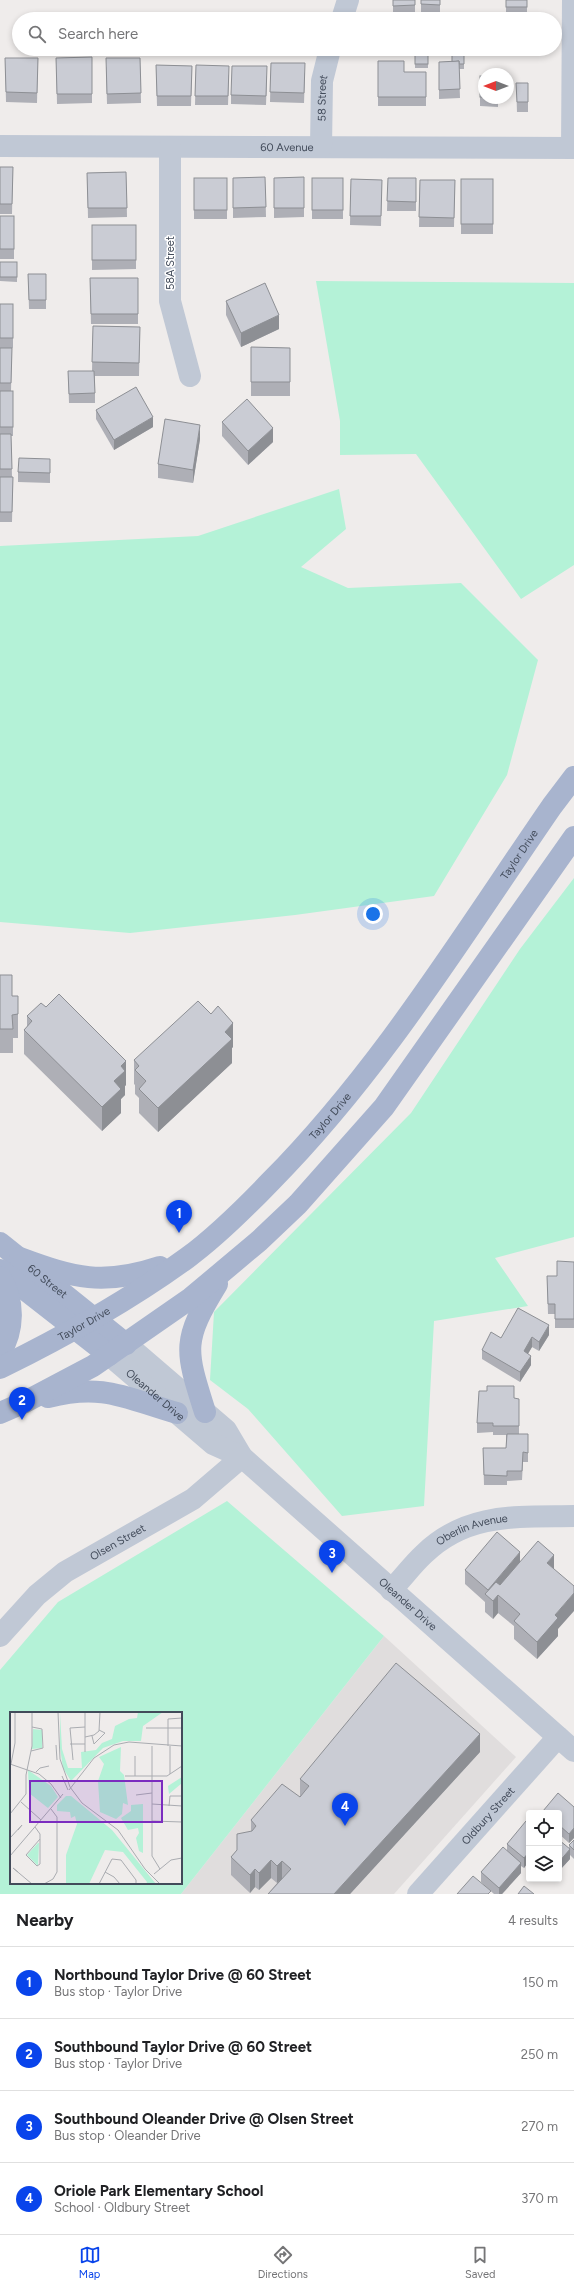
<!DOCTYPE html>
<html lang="en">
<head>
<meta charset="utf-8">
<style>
	body { margin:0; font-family:Figtree,sans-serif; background:#f2f2f2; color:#202124 }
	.controls { position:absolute; right:12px; bottom:12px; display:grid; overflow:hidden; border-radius:4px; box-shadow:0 2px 6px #0003 }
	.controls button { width:36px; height:36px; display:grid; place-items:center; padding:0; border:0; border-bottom:1px solid #e0e0e0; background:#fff; color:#202124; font:20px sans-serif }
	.compass { position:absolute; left:478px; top:68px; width:36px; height:36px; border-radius:50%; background:#fff; box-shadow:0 2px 6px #0003; rotate:270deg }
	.you { position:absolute; left:373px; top:914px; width:14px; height:14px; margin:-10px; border:3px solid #fff; border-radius:50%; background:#1a73e8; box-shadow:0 0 0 6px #1a73e833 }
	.badge { display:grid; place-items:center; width:26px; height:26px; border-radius:50%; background:#0944eb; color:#fff; font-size:13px; font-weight:700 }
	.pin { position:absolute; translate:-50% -33px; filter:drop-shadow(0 1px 2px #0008) }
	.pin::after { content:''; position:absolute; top:21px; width:14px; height:12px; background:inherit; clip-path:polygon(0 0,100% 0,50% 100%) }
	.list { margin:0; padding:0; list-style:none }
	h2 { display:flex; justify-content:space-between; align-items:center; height:52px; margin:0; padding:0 16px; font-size:17px }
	h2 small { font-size:13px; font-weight:400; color:#757577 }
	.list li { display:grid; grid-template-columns:26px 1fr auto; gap:12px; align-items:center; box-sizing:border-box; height:72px; padding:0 16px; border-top:1px solid #e0e0e0 }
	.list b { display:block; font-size:15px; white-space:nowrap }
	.list p { margin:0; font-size:13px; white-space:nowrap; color:#757577 }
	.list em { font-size:13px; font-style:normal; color:#757577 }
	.icon { flex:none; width:22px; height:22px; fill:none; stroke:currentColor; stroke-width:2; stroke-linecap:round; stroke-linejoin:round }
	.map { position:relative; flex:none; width:574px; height:1894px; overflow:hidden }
	.search { position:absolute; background:#fff; box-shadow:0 2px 6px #0003; left:12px; right:12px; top:12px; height:44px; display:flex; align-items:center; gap:10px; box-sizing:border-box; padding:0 14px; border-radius:22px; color:#757577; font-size:15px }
	.sheet { height:340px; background:#fff }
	nav { display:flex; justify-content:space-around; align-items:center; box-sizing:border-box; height:56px; border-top:1px solid #e0e0e0; background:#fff; font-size:11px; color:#757577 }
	nav a { display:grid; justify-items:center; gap:2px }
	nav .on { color:#0944eb }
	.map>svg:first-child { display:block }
</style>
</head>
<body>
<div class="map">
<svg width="574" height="1894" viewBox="0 0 574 1894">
	<rect width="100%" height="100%" fill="#efeceb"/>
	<path fill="#e0dddd" d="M384 1636 516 1757 394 1894H181Z"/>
	<g fill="#b4f2d7" fill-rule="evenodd">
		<path d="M316 281 574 283V565L521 599 416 454 340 455V421Z"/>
		<path d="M339 489 346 529 301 567 348 588 461 583 538 660 507 775 434 896 295 915 130 933 0 922V546L198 536Z"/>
		<path d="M574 878V1237L495 1258 528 1306 434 1321 424 1506 342 1516 248 1409 210 1380 214 1312 411 1113 520 949Z"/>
		<path d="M227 1501 384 1636 181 1894H0V1670L58 1602ZM11 1713H181V1883H11Z"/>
	</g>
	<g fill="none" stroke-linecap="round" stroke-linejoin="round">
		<g stroke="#c0c8d5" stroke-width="22">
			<path d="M342 19 348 0"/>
			<path id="s1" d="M0 146 574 148"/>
			<path d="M170 147V301L190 376"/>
			<path id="s2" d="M321 147 322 81 330 49"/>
			<path d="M572 148 573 0"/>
			<path id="s3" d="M126 1344 226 1430 242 1457 574 1751"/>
			<path id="s4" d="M109 1355 213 1444 242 1457"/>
			<path id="s5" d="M391 1590C402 1579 412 1565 424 1554 467 1512 518 1517 574 1516"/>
			<path id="s6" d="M0 1636 37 1595 65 1572 193 1499 242 1457"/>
			<path id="s7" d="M418 1894 558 1737"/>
		</g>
		<g stroke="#a8b4ce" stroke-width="22">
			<path id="s8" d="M0 1243 126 1344"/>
			<path d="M20 1258C74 1278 103 1286 160 1267"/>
			<path d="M0 1270 109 1355"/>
			<path d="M0 1277C15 1301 14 1330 0 1353"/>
			<path id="s9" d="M0 1368C65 1336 128 1301 187 1258 217 1236 244 1209 270 1182 381 1070 463 935 552 806L574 777"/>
			<path d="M48 1397C103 1383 125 1398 177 1413"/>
			<path d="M205 1412C185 1349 182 1341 217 1284"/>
			<path d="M0 1413 23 1403 93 1366 191 1298 259 1241 298 1204 384 1107 574 837"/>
		</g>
	</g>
	<g fill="#aeafb6">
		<rect x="393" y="0" width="22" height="15"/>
		<rect x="421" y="0" width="19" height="14"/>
		<rect x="506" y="0" width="21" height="16"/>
		<rect x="415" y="49" width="13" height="19"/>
		<path d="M464 49V69H459L460 98 439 99V62H452Z"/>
		<path d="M92 57V103L57 104 56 58Z"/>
		<path d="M5 58H38L37 103 6 102Z"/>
		<path d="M140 58 141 103 107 104 106 67Z"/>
		<path d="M378 61 404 72H426V106H378Z"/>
		<path d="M271 63 305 73 304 103 270 102Z"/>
		<path d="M156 65 192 66 191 106H157Z"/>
		<path d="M196 65 229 75 228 105H195Z"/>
		<path d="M267 76 266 105 231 104V95Z"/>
		<path d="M480 76H484V98H498V107L480 106Z"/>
		<path d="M516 83H528V112H517Z"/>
		<path d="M0 167H13L12 214H0Z"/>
		<path d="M126 172 127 217 88 218 87 173Z"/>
		<path d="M265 177 266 217 233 218V178Z"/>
		<path d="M304 177V217L274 218V178Z"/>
		<rect x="194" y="178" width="33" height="41"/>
		<rect x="312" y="178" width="31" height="41"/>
		<path d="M388 178H416V211H387Z"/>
		<path d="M351 179 382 180 381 226 350 225Z"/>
		<rect x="461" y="179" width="32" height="55"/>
		<path d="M420 180H455L454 227H419Z"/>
		<rect x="0" y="216" width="14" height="43"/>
		<path d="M92 225H136V269L92 270Z"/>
		<path d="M0 262H17V282L0 281Z"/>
		<path d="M28 274H46V309H29Z"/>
		<path d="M90 278H138V324H91Z"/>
		<path d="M226 301 279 329 241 347 226 315Z"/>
		<rect x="0" y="304" width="13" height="44"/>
		<path d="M93 326 140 327 139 376H95V403H69L68 371H92Z"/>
		<path d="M251 347 290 348V396H251Z"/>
		<path d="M0 348H12L11 391H13V436H11L12 477H13L12 522H0Z"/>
		<path d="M96 410 153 427 114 450 96 419Z"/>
		<path d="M222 422 273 442 248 465 222 436Z"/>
		<path d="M200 439 193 483 158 478V464Z"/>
		<path d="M50 468V483L18 482V472Z"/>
		<path d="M0 975 12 996H18V1038H13V1053H0Z"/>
		<path d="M27 1016 126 1085 125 1086V1095L121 1099V1113L102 1131 24 1054V1030L27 1027Z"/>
		<path d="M233 1047 232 1048V1063L158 1132 139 1113V1098L135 1094V1085L134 1084V1060Z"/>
		<path d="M574 1262V1328H555V1314H548L547 1276H557Z"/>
		<path d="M549 1335 539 1351 532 1347 528 1354 531 1365 520 1382 482 1359V1350L501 1338Z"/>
		<path d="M514 1399H519V1434L528 1443V1462H523L522 1480 507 1481V1485H484L483 1448H506V1435H493V1432L477 1433V1423Z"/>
		<path d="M520 1562 554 1569 558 1636 537 1659 514 1639V1626L498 1613 493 1619 485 1612V1602L465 1584V1570Z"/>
		<path d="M480 1752 350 1894H268L277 1883 271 1878 259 1890 255 1887 250 1893 231 1875V1857L237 1850 251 1831V1820L300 1796V1779Z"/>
		<path d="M574 1807V1838L569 1843 559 1834V1813H543V1811Z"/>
		<path d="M529 1823V1861L524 1868 521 1866V1873L502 1894H494L481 1882V1872L507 1850V1844Z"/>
		<path d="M559 1840 569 1849V1845L574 1840V1859L570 1855V1859L559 1871Z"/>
	</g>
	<g fill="#8d8f94">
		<path d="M279 315V329L241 347V333Z"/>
		<path d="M153 417V427L114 450V440Z"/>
		<path d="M200 425V439L193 483V470Z"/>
		<path d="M273 428V442L248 465V451Z"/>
		<path d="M233 1023V1047L232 1048V1063L158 1132V1108L225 1032Z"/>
		<path d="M126 1061V1085L125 1086V1095L121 1099V1113L102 1131V1107L121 1066Z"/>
		<path d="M549 1325V1335L539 1351V1342Z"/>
		<path d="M532 1337V1347L524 1360V1351Z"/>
		<path d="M531 1356V1365L520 1382V1372Z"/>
		<path d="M520 1552V1566L492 1600 488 1590Z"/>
		<path d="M554 1555V1572L547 1563Z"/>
		<path d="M574 1593V1611L558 1629V1636L537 1659V1642L555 1615Z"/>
		<path d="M498 1595V1613L493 1619V1601Z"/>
		<path d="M480 1734V1752L350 1894H334Z"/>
		<path d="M574 1828V1838L569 1843V1834Z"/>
		<path d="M570 1849V1859L559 1871V1862Z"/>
		<path d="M529 1852V1861L524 1868V1858Z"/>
		<path d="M271 1860V1878L259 1890V1873Z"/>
		<path d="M282 1861V1879L277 1883V1866Z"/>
		<path d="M521 1863V1873L502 1894H499V1888Z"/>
		<path d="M255 1869V1887L250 1893V1875Z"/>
	</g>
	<g fill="#caccd4" stroke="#8d8f94">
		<path d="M393 0H415V5L393 6Z"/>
		<path d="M421 0H440V5L421 4Z"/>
		<rect x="506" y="0" width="21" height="7"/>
		<rect x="415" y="49" width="13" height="15"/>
		<path d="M452 49H464V64H459V61L452 62Z"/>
		<path d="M92 57V94H57L56 58Z"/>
		<path d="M5 58H38L37 93 6 92Z"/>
		<path d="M106 58H140L141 93 107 94Z"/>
		<path d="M378 61H404V72H426V97H378Z"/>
		<path d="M459 61 460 89 439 90V62Z"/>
		<path d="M271 63H305L304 93 270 92Z"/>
		<path d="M156 65 192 66 191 96H157Z"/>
		<path d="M196 65 229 66 228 96H195Z"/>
		<path d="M232 66H267L266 96 231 95Z"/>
		<rect x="480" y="76" width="4" height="21"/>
		<path d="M516 83H528V102H517Z"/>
		<path d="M0 167H13L12 204H0Z"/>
		<path d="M126 172 127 208H88L87 173Z"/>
		<path d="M265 177 266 207 233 208V178Z"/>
		<path d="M304 177V208H274V178Z"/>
		<rect x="194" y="178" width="33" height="32"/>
		<rect x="312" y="178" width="31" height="32"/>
		<path d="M388 178H416V202L387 201Z"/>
		<path d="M351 179 382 180 381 216H350Z"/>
		<rect x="461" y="179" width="32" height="45"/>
		<path d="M420 180H455L454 218 419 217Z"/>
		<rect x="0" y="216" width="14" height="33"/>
		<rect x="92" y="225" width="44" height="35"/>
		<rect x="0" y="262" width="17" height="15"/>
		<path d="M28 274H46V300H29Z"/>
		<path d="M90 278H138V314H91Z"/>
		<path d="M265 283 279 315 241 333 226 301Z"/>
		<rect x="0" y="304" width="13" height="34"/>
		<path d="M93 326 140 327 139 363 92 362Z"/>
		<path d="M251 347 290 348V382H251Z"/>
		<path d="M0 348H12L11 383H0Z"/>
		<path d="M68 371H94L95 393 69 394Z"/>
		<path d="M136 387 153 417 114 440 96 410Z"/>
		<rect x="0" y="391" width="13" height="36"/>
		<path d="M247 399 273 428 248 451 222 422Z"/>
		<path d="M165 419 200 425 193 470 158 464Z"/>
		<path d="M0 434H11L12 469H0Z"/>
		<path d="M19 458 50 459V473L18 472Z"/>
		<path d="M0 477H13L12 512H0Z"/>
		<path d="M0 975H12V996H18V1014L12 1015 13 1029H0Z"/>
		<path d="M59 994 126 1061 121 1066 125 1071 114 1081 121 1089 102 1107 24 1030 32 1021 27 1016 41 1003 46 1007Z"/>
		<path d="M198 1001 211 1014 218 1006 233 1023 225 1032 232 1039 158 1108 139 1089 146 1081 135 1070 139 1066 134 1060Z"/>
		<path d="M557 1261 574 1262V1319H555V1304H548L547 1276H557Z"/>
		<path d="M518 1308 549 1325 539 1342 532 1337 524 1351 531 1356 520 1372 482 1350 491 1332 501 1338Z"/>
		<path d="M487 1386H514V1398L519 1399V1426H493V1423H477L479 1391H487Z"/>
		<path d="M507 1434H528V1453L523 1452 522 1471H507V1476L484 1475 483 1448H506Z"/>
		<path d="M497 1532 520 1552 488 1590 465 1570Z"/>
		<path d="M538 1541 554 1555 547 1563 574 1586V1593L555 1615 558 1618 537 1642 514 1621 520 1614 498 1595 493 1601 485 1594 496 1582 500 1585Z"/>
		<path d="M396 1663 480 1734 334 1894H268L291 1869 282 1861 277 1866 271 1860 259 1873 255 1869 250 1875 231 1857 237 1850V1834L252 1831 256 1826 251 1820 282 1784 300 1797 309 1786 300 1779Z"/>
		<path d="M558 1793 574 1807V1828L569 1834 559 1825V1813H545L543 1811Z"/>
		<path d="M526 1821 529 1823V1852L524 1858 507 1844Z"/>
		<path d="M559 1840 570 1849 559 1862Z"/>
		<path d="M574 1840V1850L569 1845Z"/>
		<path d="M503 1847 521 1863 499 1888 481 1872Z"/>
		<path d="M473 1876 491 1891 488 1894H457Z"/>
		<path d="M524 1886 534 1894H518Z"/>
	</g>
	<g text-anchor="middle" stroke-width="3" stroke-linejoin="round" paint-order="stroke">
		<g font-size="11" fill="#424b5a" stroke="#fff">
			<text dy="4" stroke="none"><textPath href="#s2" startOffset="49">58 Street</textPath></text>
			<text dy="4" stroke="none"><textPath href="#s1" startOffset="287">60 Avenue</textPath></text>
			<text transform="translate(170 263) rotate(-90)" y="4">58A Street</text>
			<text dy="4" stroke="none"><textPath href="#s9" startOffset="742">Taylor Drive</textPath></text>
			<text dy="4" stroke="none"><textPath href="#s9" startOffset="419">Taylor Drive</textPath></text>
			<text dy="4" stroke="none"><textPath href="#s8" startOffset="61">60 Street</textPath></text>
			<text dy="4" stroke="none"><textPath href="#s9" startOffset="95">Taylor Drive</textPath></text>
			<text dy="4" stroke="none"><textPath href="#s4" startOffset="61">Oleander Drive</textPath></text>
			<text dy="4" stroke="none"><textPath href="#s5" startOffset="104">Oberlin Avenue</textPath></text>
			<text dy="4" stroke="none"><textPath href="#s6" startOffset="152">Olsen Street</textPath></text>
			<text dy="4" stroke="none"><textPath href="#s3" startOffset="385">Oleander Drive</textPath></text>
			<text dy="4" stroke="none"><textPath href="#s7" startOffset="105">Oldbury Street</textPath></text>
		</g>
	</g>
	<g transform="translate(10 1712)">
		<rect width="172" height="172" fill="#efeceb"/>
		<path d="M128 0H153L133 14 131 29H113L93 36 61 69 53 56 50 36V1L52 37 58 56H72L71 40 86 38 92 31 102 27 105 14 119 7 127 6ZM23 17 32 18V36L22 37ZM111 35 110 59 114 63 118 93 113 91 112 102 106 107 90 100 88 69 94 52 89 45ZM18 58 41 74 48 85 38 96 19 81ZM172 65V71L159 82 158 74ZM56 84H61L102 118 146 172H136L137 170 113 140 95 138 79 172H56V143L67 112 65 104 61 106 60 100 47 99V93ZM133 92V141L129 139 126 126 129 121 128 116 118 118 111 106 121 99V93ZM28 131H29L28 154 17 143Z" fill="#b4f2d7"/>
		<path fill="none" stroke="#aaacb1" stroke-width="1" d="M48 0 50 47 60 75 72 91 108 118 135 157 150 172M136 16H172M82 24 84 32 95 21 89 18M75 25 84 23 89 19 90 0M60 32H75M46 33 47 48M142 34V144L150 157M158 34V7L172 6M160 34V62M21 39 33 36 32 17 22 15M75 40V0M63 48 60 16 75 15M0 52 29 62 41 72 51 86M1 52 5 31V0M26 60 30 56 39 54M52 64 58 78M115 64H157L172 54M125 64V44M59 78 84 46 104 33 119 30 172 34M126 83 142 81M11 90 31 108M142 92 172 94M159 94 160 84H172M0 102 16 82V63L22 34V0M142 109 172 110M25 115 30 122V152L27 154 16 143 30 127M0 126 12 113 8 118M0 144 53 82M8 160 3 156 22 172M95 160 104 165 110 172M144 162 161 148 172 146M34 172 43 167 47 160V105L41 97M89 172 102 147 111 148 126 168V172"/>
		<path fill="#7b2cbf" fill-opacity="0.15" stroke="#7b2cbf" stroke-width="2" d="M20 69H152V110H20Z"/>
		<rect width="172" height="172" fill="none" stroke="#424b5a" stroke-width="2"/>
	</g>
</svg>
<div class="controls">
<button><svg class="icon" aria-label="locate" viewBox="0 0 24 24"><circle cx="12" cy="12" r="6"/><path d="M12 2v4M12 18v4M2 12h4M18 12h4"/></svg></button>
<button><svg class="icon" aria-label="layers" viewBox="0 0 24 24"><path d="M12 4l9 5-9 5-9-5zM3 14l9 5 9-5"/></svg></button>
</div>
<svg class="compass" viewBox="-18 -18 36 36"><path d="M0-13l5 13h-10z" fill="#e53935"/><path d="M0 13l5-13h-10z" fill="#757577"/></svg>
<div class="you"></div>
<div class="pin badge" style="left:179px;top:1233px">1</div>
<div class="pin badge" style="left:22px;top:1420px">2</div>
<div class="pin badge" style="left:332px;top:1573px">3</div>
<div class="pin badge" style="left:345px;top:1826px">4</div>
<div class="search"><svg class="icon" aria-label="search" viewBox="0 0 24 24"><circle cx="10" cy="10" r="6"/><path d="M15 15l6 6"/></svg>Search here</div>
</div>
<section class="sheet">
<h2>Nearby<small>4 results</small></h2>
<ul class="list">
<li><span class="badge">1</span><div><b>Northbound Taylor Drive @ 60 Street</b><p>Bus stop · Taylor Drive</p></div><em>150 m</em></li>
<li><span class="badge">2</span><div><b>Southbound Taylor Drive @ 60 Street</b><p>Bus stop · Taylor Drive</p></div><em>250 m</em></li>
<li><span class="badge">3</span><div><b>Southbound Oleander Drive @ Olsen Street</b><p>Bus stop · Oleander Drive</p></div><em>270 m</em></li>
<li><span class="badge">4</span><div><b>Oriole Park Elementary School</b><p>School · Oldbury Street</p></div><em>370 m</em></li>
</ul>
</section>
<nav>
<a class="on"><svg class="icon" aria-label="map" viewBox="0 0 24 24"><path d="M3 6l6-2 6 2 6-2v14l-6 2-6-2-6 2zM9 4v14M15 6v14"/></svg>Map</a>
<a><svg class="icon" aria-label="directions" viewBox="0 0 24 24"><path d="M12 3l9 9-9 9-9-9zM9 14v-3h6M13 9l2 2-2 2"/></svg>Directions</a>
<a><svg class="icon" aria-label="saved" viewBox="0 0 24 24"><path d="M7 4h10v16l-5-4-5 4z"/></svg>Saved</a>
</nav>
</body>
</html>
